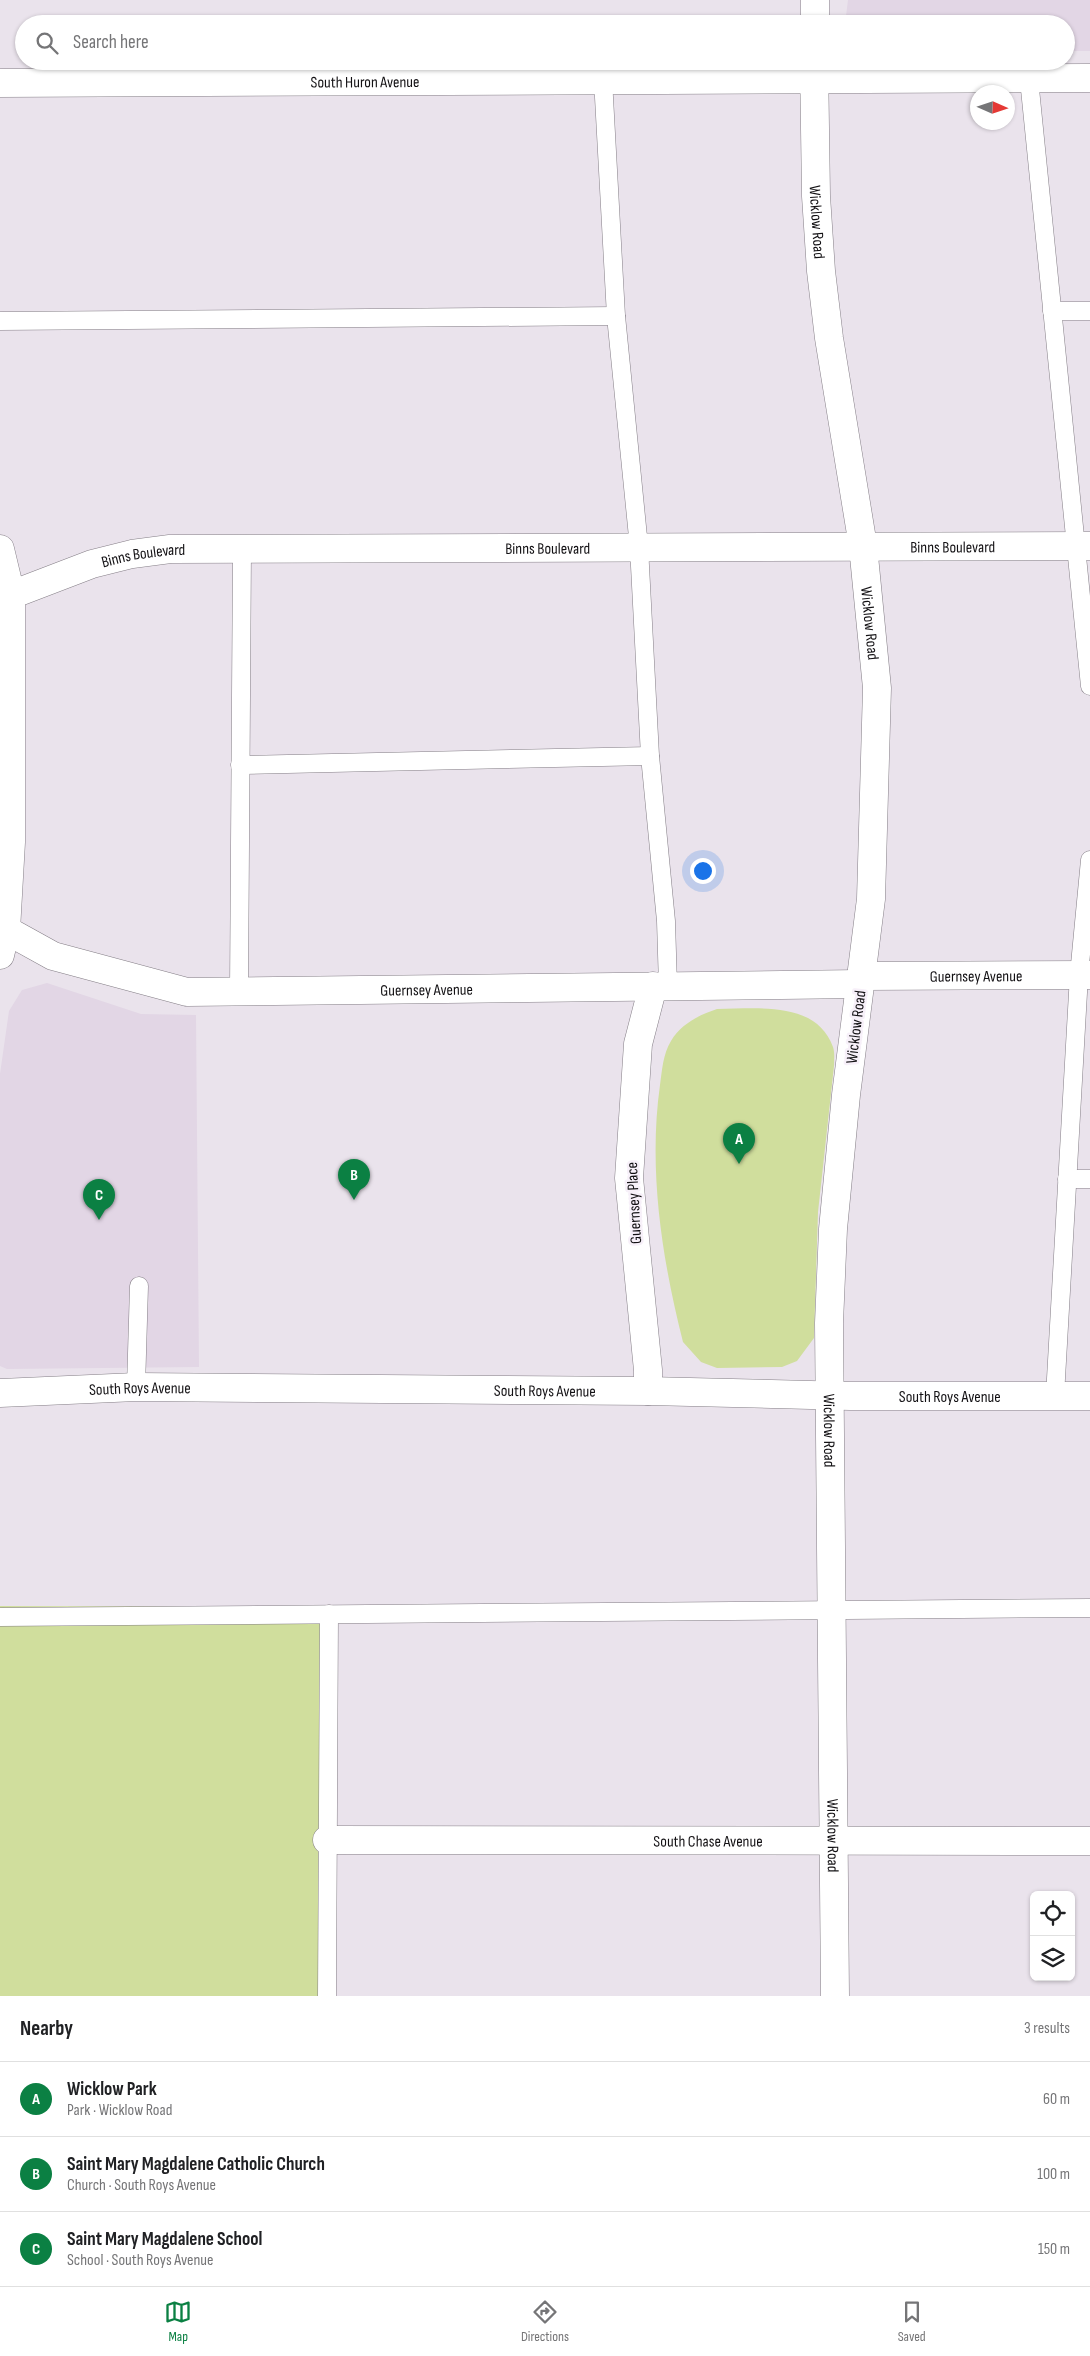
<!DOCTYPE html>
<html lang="en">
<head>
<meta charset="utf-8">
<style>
	body { margin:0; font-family:"Sofia Sans Condensed",sans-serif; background:#f6f6f6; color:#202124 }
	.controls { position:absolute; right:15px; bottom:15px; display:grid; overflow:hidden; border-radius:8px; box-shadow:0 1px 4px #0004 }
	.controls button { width:45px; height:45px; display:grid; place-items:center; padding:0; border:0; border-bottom:1px solid #e0e0e0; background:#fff; color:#202124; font:25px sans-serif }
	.compass { position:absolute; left:970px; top:85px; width:45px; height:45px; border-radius:50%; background:#fff; box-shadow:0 1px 4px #0004; rotate:93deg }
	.you { position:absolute; left:702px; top:870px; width:18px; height:18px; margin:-12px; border:4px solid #fff; border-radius:50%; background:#1a73e8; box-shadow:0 0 0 8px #1a73e833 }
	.badge { display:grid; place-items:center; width:32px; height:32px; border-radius:50%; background:#0b8043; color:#fff; font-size:16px; font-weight:700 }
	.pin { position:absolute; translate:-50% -41px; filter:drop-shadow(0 1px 2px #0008) }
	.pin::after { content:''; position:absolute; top:26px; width:18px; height:15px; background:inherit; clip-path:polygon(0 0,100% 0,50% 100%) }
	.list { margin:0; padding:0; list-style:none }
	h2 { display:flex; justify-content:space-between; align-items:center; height:65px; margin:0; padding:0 20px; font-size:21px }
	h2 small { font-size:16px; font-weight:400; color:#757577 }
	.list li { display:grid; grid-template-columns:32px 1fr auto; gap:15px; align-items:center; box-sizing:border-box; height:75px; padding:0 20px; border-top:1px solid #e0e0e0 }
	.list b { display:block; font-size:19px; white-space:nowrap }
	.list p { margin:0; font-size:16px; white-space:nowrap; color:#757577 }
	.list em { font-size:16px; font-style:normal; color:#757577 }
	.icon { flex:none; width:28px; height:28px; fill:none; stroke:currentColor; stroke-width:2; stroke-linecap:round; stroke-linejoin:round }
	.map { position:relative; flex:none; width:1090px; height:1996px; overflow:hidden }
	.search { position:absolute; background:#fff; box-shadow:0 1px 4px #0004; left:15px; right:15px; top:15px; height:55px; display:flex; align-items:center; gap:12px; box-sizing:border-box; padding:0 18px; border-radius:28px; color:#757577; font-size:19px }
	.sheet { height:290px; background:#fff }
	nav { display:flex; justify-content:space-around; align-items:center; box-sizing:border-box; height:70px; border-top:1px solid #e0e0e0; background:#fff; font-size:14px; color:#757577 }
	nav a { display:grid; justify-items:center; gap:2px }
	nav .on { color:#0b8043 }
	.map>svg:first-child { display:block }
</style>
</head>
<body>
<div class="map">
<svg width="1090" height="1996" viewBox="0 0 1090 1996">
	<rect width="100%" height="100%" fill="#eae3ec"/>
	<g fill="#e2d6e5">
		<path d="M848 0H1090V51H1066V24H845Z"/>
		<path d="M47 983 141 1014 196 1015 199 1367 7 1369 0 1366V1074L9 1011 22 990Z"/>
	</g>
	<g fill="#d0de9d">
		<path d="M717 1009C757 1009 816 1000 833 1047 835 1053 834 1060 834 1066L818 1212 814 1338 797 1361 782 1367 717 1368 701 1362 683 1342C662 1259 648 1170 660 1085 662 1070 663 1054 671 1041 681 1024 699 1015 717 1009Z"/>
		<path d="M0 1606 324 1607 326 1996H0Z"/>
	</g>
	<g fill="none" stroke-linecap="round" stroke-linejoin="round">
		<g stroke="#847e86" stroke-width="19">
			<g id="service">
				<path d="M603 79 616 316 639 547 650 756 666 921 668 986"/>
				<path d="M1029 79 1090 686"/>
				<path d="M1052 311H1090"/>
				<path d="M0 321 616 316"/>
				<path d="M240 765 650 756"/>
				<path d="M239 992 242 549"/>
				<path d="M1067 1179H1090"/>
				<path d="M136 1387 139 1286"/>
				<path d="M1055 1396 1079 975 1090 860"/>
				<path d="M0 1617 1090 1608"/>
				<path d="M327 1996 329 1614"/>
			</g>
		</g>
		<g stroke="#847e86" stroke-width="29">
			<g id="minor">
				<path d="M815 0V24"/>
				<path id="s1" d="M814 61 816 196 821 271 829 338 863 546 877 688 871 899 846 1095 833 1229 829 1323 835 1996"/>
				<path id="s2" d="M0 83 1090 78"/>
				<path d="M0 549 11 595V842L6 930 0 955"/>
				<path id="s3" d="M11 595 92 564 132 554 170 549 1090 546"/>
				<path id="s4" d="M6 930 53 956 187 992 860 984"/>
				<path id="s5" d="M861 976 1090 975"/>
				<path d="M648 1391V1370L629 1178 638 1044 653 986"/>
				<path id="s6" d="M0 1393 136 1387 648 1391 850 1396H1090"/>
				<path id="s7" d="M327 1840 1090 1841"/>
			</g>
		</g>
		<use href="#service" stroke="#fff" stroke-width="18"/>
		<use href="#minor" stroke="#fff" stroke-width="28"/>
	</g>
	<g text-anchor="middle" stroke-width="5" stroke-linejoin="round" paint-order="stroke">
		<g font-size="16" fill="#131114" stroke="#f7f0f9">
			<text dy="6" stroke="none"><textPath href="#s2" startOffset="365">South Huron Avenue</textPath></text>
			<text dy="6" stroke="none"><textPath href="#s1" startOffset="161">Wicklow Road</textPath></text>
			<text dy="6" stroke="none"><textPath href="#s3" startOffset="949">Binns Boulevard</textPath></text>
			<text dy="6" stroke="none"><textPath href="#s3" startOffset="544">Binns Boulevard</textPath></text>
			<text dy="6" stroke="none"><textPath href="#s3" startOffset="139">Binns Boulevard</textPath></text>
			<text dy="6" stroke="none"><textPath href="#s1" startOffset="566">Wicklow Road</textPath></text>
			<text dy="6" stroke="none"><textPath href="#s5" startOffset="115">Guernsey Avenue</textPath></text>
			<text dy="6" stroke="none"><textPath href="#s4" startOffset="432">Guernsey Avenue</textPath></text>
			<text transform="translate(855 1027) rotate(-83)" y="6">Wicklow Road</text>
			<text transform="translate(633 1203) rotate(-93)" y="6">Guernsey Place</text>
			<text dy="6" stroke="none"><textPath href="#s6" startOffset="140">South Roys Avenue</textPath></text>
			<text dy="6" stroke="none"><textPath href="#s6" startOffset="545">South Roys Avenue</textPath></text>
			<text dy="6" stroke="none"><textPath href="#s6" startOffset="950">South Roys Avenue</textPath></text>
			<text dy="6" stroke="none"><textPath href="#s1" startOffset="1376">Wicklow Road</textPath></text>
			<text dy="6" stroke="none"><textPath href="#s1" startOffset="1781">Wicklow Road</textPath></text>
			<text dy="6" stroke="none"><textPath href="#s7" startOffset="381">South Chase Avenue</textPath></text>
		</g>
	</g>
</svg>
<div class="controls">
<button><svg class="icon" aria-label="locate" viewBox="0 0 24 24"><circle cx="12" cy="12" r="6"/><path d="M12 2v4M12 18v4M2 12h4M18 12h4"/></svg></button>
<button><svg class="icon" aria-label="layers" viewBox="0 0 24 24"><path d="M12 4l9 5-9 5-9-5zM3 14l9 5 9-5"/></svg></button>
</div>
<svg class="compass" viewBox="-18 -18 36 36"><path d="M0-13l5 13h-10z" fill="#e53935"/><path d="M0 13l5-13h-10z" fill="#757577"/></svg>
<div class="you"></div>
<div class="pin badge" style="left:739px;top:1164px">A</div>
<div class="pin badge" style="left:354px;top:1200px">B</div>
<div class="pin badge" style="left:99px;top:1220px">C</div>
<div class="search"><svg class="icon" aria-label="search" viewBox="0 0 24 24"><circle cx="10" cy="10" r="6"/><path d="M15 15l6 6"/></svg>Search here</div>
</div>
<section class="sheet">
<h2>Nearby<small>3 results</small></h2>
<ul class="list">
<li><span class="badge">A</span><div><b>Wicklow Park</b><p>Park · Wicklow Road</p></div><em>60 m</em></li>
<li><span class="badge">B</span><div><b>Saint Mary Magdalene Catholic Church</b><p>Church · South Roys Avenue</p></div><em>100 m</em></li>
<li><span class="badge">C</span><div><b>Saint Mary Magdalene School</b><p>School · South Roys Avenue</p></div><em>150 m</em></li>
</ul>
</section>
<nav>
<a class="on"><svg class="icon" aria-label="map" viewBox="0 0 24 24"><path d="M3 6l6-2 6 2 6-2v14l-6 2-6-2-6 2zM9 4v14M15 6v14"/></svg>Map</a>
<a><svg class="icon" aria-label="directions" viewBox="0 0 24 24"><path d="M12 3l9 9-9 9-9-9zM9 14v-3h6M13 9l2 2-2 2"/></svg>Directions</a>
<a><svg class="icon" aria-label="saved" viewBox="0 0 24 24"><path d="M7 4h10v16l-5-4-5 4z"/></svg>Saved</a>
</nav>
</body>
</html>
